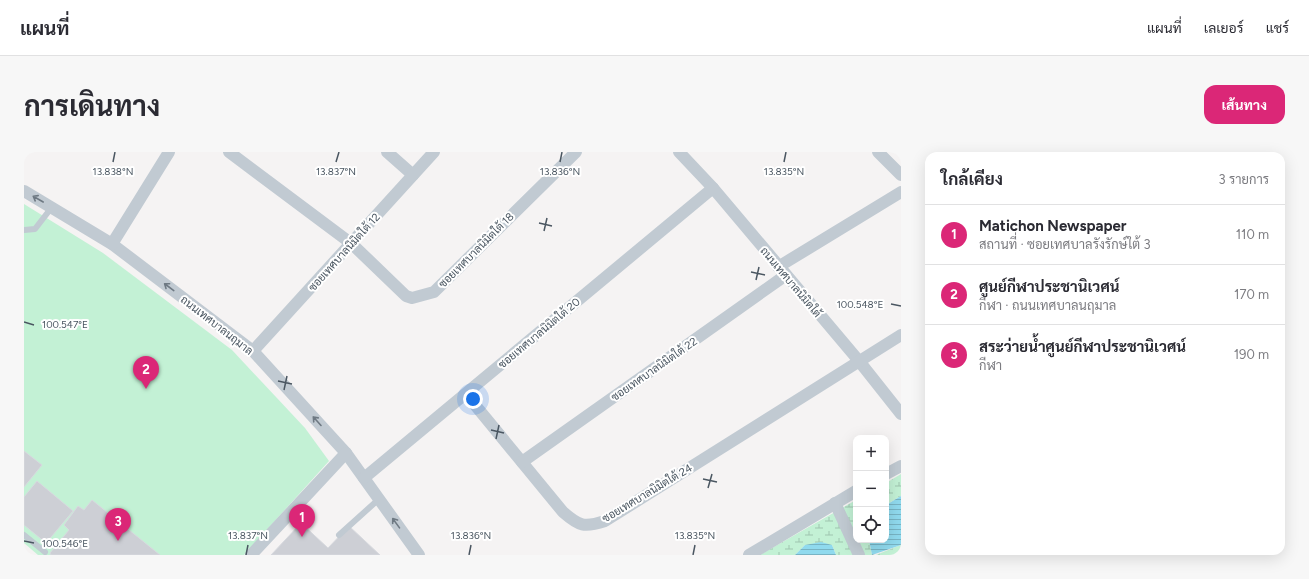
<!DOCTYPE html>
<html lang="th">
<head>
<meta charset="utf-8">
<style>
	body { margin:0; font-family:Figtree,Sarabun,sans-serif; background:#f7f7f7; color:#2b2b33 }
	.controls { position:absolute; right:12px; bottom:12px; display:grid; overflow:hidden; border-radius:8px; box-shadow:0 4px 16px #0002 }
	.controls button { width:36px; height:36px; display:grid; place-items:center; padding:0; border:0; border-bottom:1px solid #e1e1e2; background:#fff; color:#2b2b33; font:20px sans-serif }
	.you { position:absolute; left:449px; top:247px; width:14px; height:14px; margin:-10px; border:3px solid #fff; border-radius:50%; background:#1a73e8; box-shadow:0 0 0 6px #1a73e833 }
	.badge { display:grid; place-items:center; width:26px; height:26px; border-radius:50%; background:#db2777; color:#fff; font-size:13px; font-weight:700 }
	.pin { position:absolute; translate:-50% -33px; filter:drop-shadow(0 1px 2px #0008) }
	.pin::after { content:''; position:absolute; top:21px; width:14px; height:12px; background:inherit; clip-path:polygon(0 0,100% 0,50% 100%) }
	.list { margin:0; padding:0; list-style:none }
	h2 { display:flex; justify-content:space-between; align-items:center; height:52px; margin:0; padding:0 16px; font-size:17px }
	h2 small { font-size:13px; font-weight:400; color:#7c7c81 }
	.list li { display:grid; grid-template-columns:26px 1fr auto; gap:12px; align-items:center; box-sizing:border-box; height:60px; padding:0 16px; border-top:1px solid #e1e1e2 }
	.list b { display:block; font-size:15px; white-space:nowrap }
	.list p { margin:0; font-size:13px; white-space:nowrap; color:#7c7c81 }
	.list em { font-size:13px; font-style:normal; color:#7c7c81 }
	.icon { flex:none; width:22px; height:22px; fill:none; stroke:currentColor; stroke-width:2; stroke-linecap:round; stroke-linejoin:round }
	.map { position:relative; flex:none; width:877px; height:403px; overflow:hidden; border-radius:12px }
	header { display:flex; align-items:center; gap:24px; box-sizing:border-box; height:56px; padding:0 20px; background:#fff; border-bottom:1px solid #e1e1e2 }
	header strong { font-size:19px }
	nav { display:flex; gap:22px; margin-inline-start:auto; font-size:14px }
	.intro { display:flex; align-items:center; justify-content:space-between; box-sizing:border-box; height:96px; padding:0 24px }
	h1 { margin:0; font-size:28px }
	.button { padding:10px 18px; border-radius:12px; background:#db2777; color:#fff; font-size:14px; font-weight:700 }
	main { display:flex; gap:24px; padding:0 24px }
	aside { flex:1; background:#fff; border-radius:12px; box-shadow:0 4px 16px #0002 }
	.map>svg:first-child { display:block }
</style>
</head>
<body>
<header>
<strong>แผนที่</strong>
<nav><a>แผนที่</a><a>เลเยอร์</a><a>แชร์</a></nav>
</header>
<div class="intro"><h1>การเดินทาง</h1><a class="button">เส้นทาง</a></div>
<main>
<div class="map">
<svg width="877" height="403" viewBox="0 0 877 403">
	<defs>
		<pattern id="wetland-marsh" width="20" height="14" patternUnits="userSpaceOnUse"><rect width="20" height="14" fill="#c3f1d5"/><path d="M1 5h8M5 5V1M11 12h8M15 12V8" fill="none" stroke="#a0c6b0"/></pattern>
		<pattern id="water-rules" width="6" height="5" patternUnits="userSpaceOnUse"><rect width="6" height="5" fill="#90daee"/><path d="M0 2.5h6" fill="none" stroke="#78b4c4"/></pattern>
	</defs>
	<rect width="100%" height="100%" fill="#f5f3f3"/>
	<g fill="url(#wetland-marsh)">
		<path d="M877 322V344L862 353V331Z"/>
		<path d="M832 348V388H845L848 403H812L808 393H781L771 403H736Z"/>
		<path d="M877 393V403H852L874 394Z"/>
	</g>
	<path fill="#c3f1d5" d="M0 52 79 101 208 198 281 276 305 309 220 403H14L0 391Z"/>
	<g fill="url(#water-rules)">
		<path d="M877 344V393L848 403 845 388H862V353Z"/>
		<path d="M797 390 808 393 812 403H771L781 393Z"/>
	</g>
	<g fill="#cdcfd5" stroke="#d7d9de">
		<path d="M0 299 18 313 0 335Z"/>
		<path d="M13 329 49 359 22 391 0 373V345Z"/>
		<path d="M68 348 136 403H27L26 401 45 378 40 373 54 354 60 358Z"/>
		<path d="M277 371 304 396 325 374 356 403H247Z"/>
	</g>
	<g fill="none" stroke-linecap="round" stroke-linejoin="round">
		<g stroke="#c1cad2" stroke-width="6">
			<path d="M0 78 11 77 28 55"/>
			<path d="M0 383 21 400"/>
			<path d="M315 383 355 347"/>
		</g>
		<g stroke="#c1cad2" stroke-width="12">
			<path d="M205 0 328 92 382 144 388 146 410 140 552 0"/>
			<path d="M363 0 389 23"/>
			<path d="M655 0 689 36 835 209 877 262"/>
			<path d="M854 0 877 23"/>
			<path d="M0 39 88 92 229 199 322 301 395 403"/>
			<path d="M88 92 145 0"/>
			<path d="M754 115 877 40"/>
			<path d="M229 199 410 0"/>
			<path d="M442 242 539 360C555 374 560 376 581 369L877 183"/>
			<path d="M498 310 762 123"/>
			<path d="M862 322 877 314"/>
			<path d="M340 326 689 36"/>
			<path d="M811 351 835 403"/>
			<path d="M227 403 322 301"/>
			<path d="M725 403 832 339"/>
		</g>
	</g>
	<defs><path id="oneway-shaft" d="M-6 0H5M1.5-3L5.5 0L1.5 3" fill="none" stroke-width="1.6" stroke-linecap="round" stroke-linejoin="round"/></defs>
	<g stroke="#6e7983">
		<use href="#oneway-shaft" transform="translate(14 47) rotate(-150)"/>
		<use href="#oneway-shaft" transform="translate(145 135) rotate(-143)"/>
		<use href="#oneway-shaft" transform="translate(293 269) rotate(-132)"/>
		<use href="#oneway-shaft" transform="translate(372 371) rotate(-126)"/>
	</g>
	<path fill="none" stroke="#4a5661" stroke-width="1.5" d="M89 10 91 0M312 10 315 0M536 10 538 0M760 10 762 0M515 71 528 74M520 79 523 66M727 120 741 123M732 128 735 115M867 152 877 154M0 170 10 173M254 229 268 232M260 238 263 224M467 278 480 281M472 287 475 273M679 327 693 330M684 336 688 322M0 389 10 391M222 403 224 393M445 403 447 393M669 403 671 393"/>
	<g text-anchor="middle" stroke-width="4" stroke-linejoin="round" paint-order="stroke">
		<g font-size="11" fill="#4a5661" stroke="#fff">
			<text transform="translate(452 98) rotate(-45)" y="4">ซอยเทศบาลนิมิตใต้ 18</text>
			<text transform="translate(320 100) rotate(-48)" y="4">ซอยเทศบาลนิมิตใต้ 12</text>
			<text transform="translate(767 130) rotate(50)" y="4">ถนนเทศบาลนิมิตใต้</text>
			<text transform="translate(193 173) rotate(38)" y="4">ถนนเทศบาลนฤมาล</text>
			<text transform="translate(515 181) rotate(-40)" y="4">ซอยเทศบาลนิมิตใต้ 20</text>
			<text transform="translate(630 217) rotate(-35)" y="4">ซอยเทศบาลนิมิตใต้ 22</text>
			<text transform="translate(623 341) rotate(-31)" y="4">ซอยเทศบาลนิมิตใต้ 24</text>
		</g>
	</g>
	<g font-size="10" text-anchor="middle" fill="#4a5661" stroke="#fff" stroke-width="4" stroke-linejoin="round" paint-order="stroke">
		<text x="89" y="23">13.838°N</text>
		<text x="312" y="23">13.837°N</text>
		<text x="536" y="23">13.836°N</text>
		<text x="760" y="23">13.835°N</text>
		<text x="836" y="156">100.548°E</text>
		<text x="41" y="176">100.547°E</text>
		<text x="224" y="387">13.837°N</text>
		<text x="447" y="387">13.836°N</text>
		<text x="671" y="387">13.835°N</text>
		<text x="41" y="395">100.546°E</text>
	</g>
</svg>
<div class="controls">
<button>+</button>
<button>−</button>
<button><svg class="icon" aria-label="locate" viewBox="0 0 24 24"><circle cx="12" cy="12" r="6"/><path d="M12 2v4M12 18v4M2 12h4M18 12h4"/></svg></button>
</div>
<div class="you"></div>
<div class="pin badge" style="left:278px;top:385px">1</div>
<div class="pin badge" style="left:122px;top:237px">2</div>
<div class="pin badge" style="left:94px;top:389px">3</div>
</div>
<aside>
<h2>ใกล้เคียง<small>3 รายการ</small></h2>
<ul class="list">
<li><span class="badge">1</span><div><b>Matichon Newspaper</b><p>สถานที่ · ซอยเทศบาลรังรักษ์ใต้ 3</p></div><em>110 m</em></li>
<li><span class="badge">2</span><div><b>ศูนย์กีฬาประชานิเวศน์</b><p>กีฬา · ถนนเทศบาลนฤมาล</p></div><em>170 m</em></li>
<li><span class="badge">3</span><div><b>สระว่ายน้ำศูนย์กีฬาประชานิเวศน์</b><p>กีฬา</p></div><em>190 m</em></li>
</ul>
</aside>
</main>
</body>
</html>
